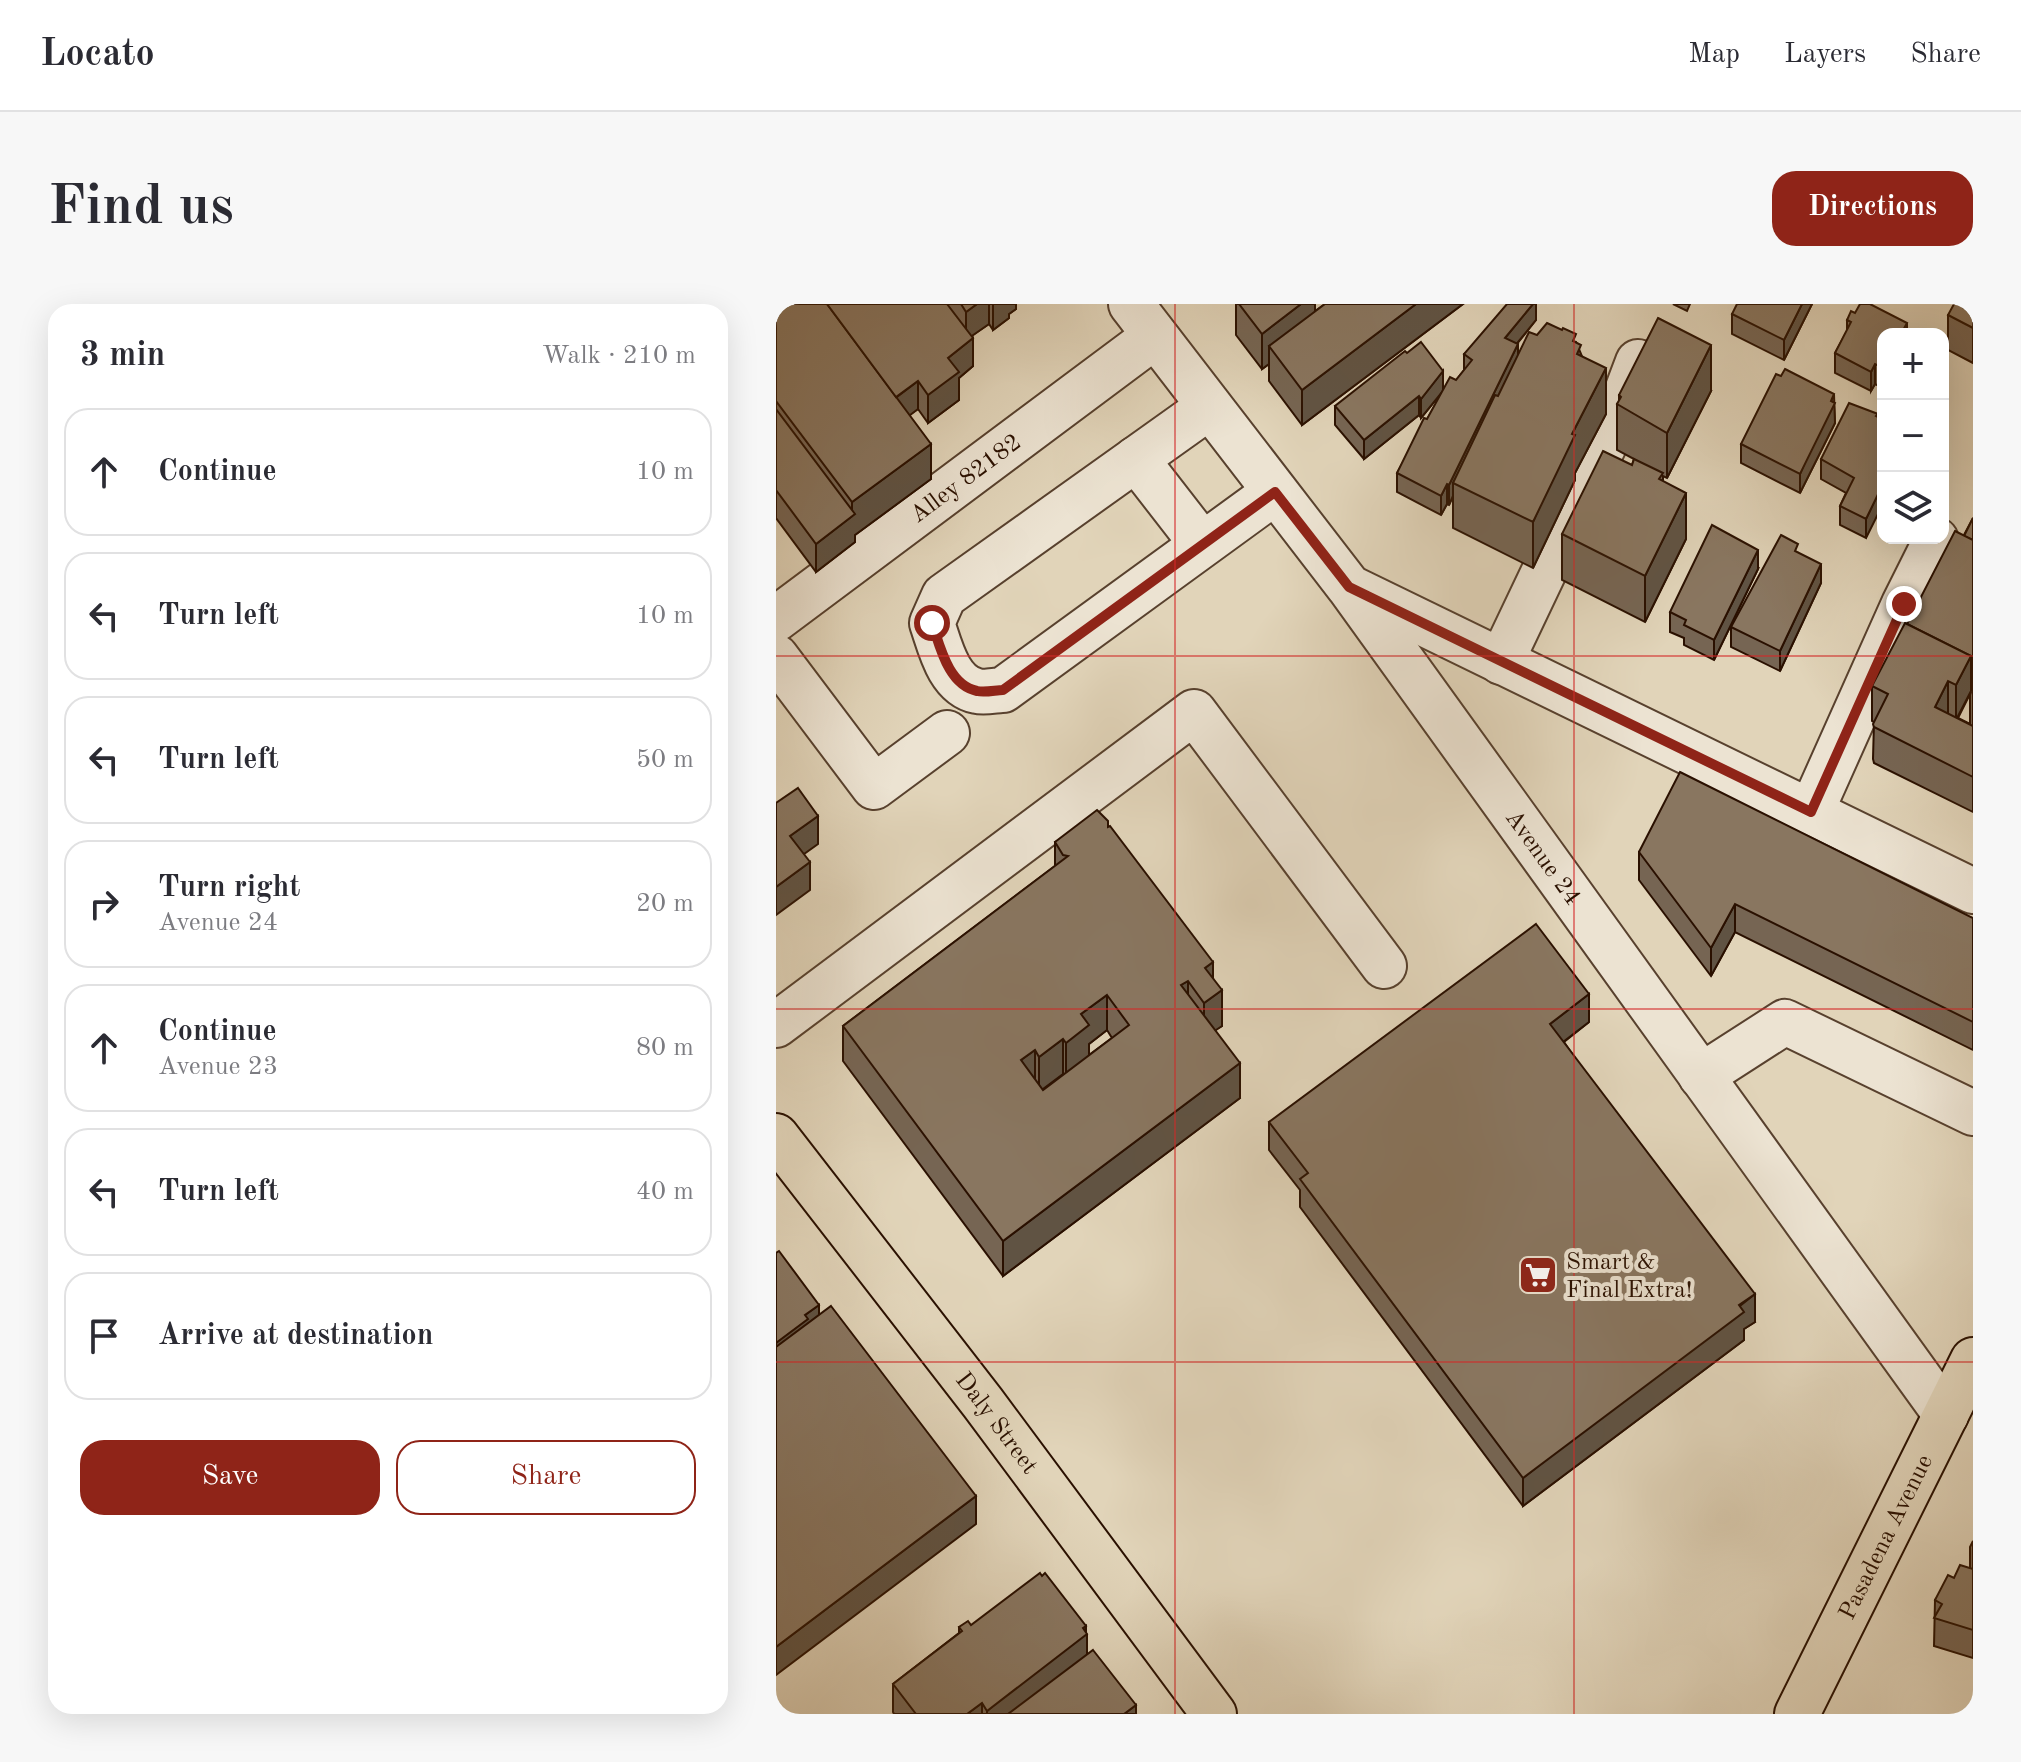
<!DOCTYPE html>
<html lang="en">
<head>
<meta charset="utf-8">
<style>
	body { margin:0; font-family:"Old Standard TT",serif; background:#f7f7f7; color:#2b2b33 }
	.controls { position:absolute; right:24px; top:24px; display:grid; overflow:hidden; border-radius:16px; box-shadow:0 8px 32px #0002 }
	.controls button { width:72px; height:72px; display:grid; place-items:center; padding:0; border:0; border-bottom:2px solid #e1e1e2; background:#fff; color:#2b2b33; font:40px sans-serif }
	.stop { position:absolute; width:24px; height:24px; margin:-18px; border:6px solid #8f2418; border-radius:50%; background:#fff }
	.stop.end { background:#8f2418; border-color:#fff; box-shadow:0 2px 8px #0008 }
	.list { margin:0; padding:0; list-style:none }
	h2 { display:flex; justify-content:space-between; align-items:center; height:104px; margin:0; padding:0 32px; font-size:34px }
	h2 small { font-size:26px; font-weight:400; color:#7c7c81 }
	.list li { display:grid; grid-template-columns:52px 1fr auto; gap:24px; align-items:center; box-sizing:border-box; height:128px; margin:0 16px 16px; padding:0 16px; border:2px solid #e1e1e2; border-radius:24px }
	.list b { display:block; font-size:30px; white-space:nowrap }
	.list p { margin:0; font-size:26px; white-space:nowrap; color:#7c7c81 }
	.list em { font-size:26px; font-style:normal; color:#7c7c81 }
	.actions { display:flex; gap:16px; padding:24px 32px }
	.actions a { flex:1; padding:18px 0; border:2px solid #8f2418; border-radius:24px; text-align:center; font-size:28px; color:#8f2418 }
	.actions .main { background:#8f2418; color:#fff }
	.icon { flex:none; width:44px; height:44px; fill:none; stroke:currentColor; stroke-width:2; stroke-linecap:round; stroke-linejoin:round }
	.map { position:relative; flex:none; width:1197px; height:1410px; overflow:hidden; border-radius:24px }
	header { display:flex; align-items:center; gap:48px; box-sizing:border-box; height:112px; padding:0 40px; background:#fff; border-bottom:2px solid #e1e1e2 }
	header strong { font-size:38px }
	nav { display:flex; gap:44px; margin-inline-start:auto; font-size:28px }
	.intro { display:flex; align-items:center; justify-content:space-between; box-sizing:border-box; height:192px; padding:0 48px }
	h1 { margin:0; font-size:56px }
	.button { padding:20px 36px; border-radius:24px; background:#8f2418; color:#fff; font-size:28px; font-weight:700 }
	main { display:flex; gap:48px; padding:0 48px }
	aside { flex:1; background:#fff; border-radius:24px; box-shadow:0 8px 32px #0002 }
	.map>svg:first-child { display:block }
</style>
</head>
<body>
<header>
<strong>Locato</strong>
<nav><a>Map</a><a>Layers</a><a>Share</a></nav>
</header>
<div class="intro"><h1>Find us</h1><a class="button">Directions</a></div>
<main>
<aside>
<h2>3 min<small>Walk · 210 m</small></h2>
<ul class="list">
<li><svg class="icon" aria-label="ahead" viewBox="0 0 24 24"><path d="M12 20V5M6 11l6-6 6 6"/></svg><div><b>Continue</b></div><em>10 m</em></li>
<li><svg class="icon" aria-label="left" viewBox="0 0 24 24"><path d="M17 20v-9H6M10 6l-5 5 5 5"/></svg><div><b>Turn left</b></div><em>10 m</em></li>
<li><svg class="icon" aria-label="left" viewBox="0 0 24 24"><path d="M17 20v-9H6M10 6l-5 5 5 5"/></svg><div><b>Turn left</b></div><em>50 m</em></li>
<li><svg class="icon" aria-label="right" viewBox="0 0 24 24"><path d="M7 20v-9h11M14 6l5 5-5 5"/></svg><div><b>Turn right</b><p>Avenue 24</p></div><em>20 m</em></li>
<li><svg class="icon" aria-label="ahead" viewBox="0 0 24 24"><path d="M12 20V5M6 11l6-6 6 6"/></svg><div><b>Continue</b><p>Avenue 23</p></div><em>80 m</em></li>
<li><svg class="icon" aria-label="left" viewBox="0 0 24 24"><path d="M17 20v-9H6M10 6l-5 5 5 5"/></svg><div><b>Turn left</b></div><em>40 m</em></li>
<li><svg class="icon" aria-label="arrive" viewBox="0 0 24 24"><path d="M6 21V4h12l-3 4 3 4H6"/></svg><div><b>Arrive at destination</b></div></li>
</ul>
<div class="actions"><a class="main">Save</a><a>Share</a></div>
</aside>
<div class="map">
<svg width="1197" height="1410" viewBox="0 0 1197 1410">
	<rect width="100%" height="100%" fill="#e1d4b9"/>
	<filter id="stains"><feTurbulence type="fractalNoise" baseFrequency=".0025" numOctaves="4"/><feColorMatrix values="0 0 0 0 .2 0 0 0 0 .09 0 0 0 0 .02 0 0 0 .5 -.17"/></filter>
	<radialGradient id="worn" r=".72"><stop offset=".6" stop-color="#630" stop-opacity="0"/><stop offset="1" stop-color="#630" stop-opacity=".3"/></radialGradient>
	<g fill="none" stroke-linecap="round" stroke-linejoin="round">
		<g stroke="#58412e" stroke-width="48">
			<g id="minor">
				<path id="s1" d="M355 0 573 283 1170 1111"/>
				<path d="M433 103 168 292 156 319C164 342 172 381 201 387 209 389 220 386 227 386L499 188"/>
				<path d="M360 155 426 240"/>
				<path d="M579 286 1197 587"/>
				<path id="s2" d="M0 315 379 32"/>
				<path d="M0 353 98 483 171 429"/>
				<path d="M725 358 840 116 862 58"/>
				<path d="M1035 508 1128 300 1160 236"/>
				<path d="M0 721 418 408 608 662"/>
				<path d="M925 772 1009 718 1197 809"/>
			</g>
		</g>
		<g stroke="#2a1000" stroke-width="48">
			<g id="major">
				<path id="s3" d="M0 832 207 1099 438 1410"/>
				<path id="s4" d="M1021 1410 1197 1056"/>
			</g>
		</g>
		<use href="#minor" stroke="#ece3d2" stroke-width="44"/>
		<use href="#major" stroke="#e1d4b9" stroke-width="44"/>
	</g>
	<g fill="#766553" stroke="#2a1000" stroke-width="2" fill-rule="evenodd">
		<path d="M0 0H240V5L233 10V14L217 26 213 20 195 32 197 62 183 74V96L152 119 142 105 133 111 155 175 79 231V238L40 268 0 214Z"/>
		<path d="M460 0H539V7L549 0H687L526 121 493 77V60L486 65 460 31Z"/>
		<path d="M760 0V16L741 40 742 51 761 31 800 38 830 110 799 169V176L757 264 677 224V192L673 201 671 200 665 211 621 188V169L667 87 645 114 643 111 588 155 559 121V102L667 86 680 76 688 66V50Z"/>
		<path d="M897 0H914L911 7Z"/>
		<path d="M1036 0 1008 56 956 30V10Z"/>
		<path d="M1197 0V59L1172 46V11Z"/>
		<path d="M1071 16 1131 30H1107V84L1099 80 1095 87 1059 69V49L1071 27Z"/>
		<path d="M935 87 891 174 887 172V177L910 235 869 318 786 276V230L856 161 858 155 841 146V100L843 98V91Z"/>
		<path d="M1058 98 1059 119 1024 189 965 159V140Z"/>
		<path d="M1102 110 1090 234 1064 221V202L1070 189 1045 175V155Z"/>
		<path d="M1197 214V508L1098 459 1097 455 1098 418 1096 417V382L1131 320 1188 231ZM1195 388 1194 391V420L1182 414Z"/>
		<path d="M1022 249 1045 279 1004 367 955 343V323Z"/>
		<path d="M982 265 938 356 908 341V334L894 328V308Z"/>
		<path d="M332 523 437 674 446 722 439 726 464 794 227 972 67 757V722L279 562V538ZM331 726 336 734 313 751V740Z"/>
		<path d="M863 548 1197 614V746L959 628 935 672 863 576Z"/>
		<path d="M813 718 788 738 979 1018 968 1025V1036L747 1202 524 903V886L493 846V818Z"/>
		<path d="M1197 1237V1354L1158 1342 1159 1296 1178 1274 1194 1264V1243Z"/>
		<path d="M195 1321 310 1328 311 1350 360 1410H118L117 1408V1380L183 1329V1323Z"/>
	</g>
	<g fill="#605343" stroke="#2a1000" stroke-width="2">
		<path d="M201 0H213V20L190 36V8Z"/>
		<path d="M217 0H240V5L233 10V14L217 26Z"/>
		<path d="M525 0H539V25L493 42V60L486 65V30Z"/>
		<path d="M640 0H687L526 121V86Z"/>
		<path d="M757 0H760V16L729 54V34Z"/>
		<path d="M1026 0H1036L1008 56V36Z"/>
		<path d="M1131 19V30H1125Z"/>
		<path d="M197 34V62L183 74V96L152 119V91L172 54Z"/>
		<path d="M742 40V60L677 179V192L673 201V181Z"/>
		<path d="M935 41V87L891 174V129Z"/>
		<path d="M1099 60V80L1095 87V68Z"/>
		<path d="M830 64V110L799 169V176L757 264V218L796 130Z"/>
		<path d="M667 67V87L645 114V95Z"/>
		<path d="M142 77V105L117 124V96Z"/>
		<path d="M1058 90 1059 119 1024 189V170Z"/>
		<path d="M643 92V111L588 155V136Z"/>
		<path d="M155 140V175L79 231V238L40 268V240L76 212V198Z"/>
		<path d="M671 180V200L665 211V192Z"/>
		<path d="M1107 180V200L1090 234V215Z"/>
		<path d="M910 189V235L869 318V272Z"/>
		<path d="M982 246V265L938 356V336Z"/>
		<path d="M1045 260V279L1004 367V347Z"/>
		<path d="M1195 352V387L1180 416V381Z"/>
		<path d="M1172 377V412L1159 403Z"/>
		<path d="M42 512V540L14 560V532Z"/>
		<path d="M34 558V586L0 611V583Z"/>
		<path d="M959 600V628L935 672V644Z"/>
		<path d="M437 658V693L429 664Z"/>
		<path d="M412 677V712L405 681Z"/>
		<path d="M446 686V722L428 734V699Z"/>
		<path d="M813 690V718L774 748V720Z"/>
		<path d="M331 691V726L313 740V756L290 774V739L305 710Z"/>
		<path d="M287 735V770L263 788V753Z"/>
		<path d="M259 746V781L245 756Z"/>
		<path d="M464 759V794L227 972V937Z"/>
		<path d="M979 990V1018L968 1025V1036L747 1202V1174Z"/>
		<path d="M43 1001V1029L0 1067V1039L29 1011Z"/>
		<path d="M200 1192V1220L0 1371V1343Z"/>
		<path d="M310 1322V1332L311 1330V1358L243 1410H211V1407Z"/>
		<path d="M206 1399V1410H191Z"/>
		<path d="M360 1401V1410H348Z"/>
	</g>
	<g fill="#897660" stroke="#2a1000" stroke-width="2" fill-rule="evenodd">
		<path d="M0 0H51L155 140 76 198 0 97Z"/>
		<path d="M51 0H171L197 34 172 54 183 68 152 91 142 77 120 93Z"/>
		<path d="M185 0H201L190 8Z"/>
		<path d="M463 0H525L486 30Z"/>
		<path d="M549 0H640L526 86 493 42Z"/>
		<path d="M731 0H757L729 34 742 40 673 181 671 180 665 192 621 169 648 114 651 115 674 73 680 76 696 56 688 50Z"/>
		<path d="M961 0H1026L1008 36 956 10Z"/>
		<path d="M1084 0H1094L1131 19 1125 30H1107V64L1099 60 1095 68 1059 49 1075 18 1071 16 1075 7 1079 9Z"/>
		<path d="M1178 0H1197V24L1172 11Z"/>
		<path d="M882 14 935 41 891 129 841 100 845 93 843 91Z"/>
		<path d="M771 19 786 26 787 24 800 30 797 37 805 41 801 50 830 64 796 130 799 131 757 218 677 179 719 91 722 92 753 28 761 31Z"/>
		<path d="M645 38 667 67 645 95 643 92 588 136 559 102 629 47 631 49Z"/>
		<path d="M1009 65 1058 90 1055 97 1059 99 1024 170 965 140 1000 70 1005 72Z"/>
		<path d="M1073 99 1102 110 1100 112 1107 116V180L1090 215 1064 202 1078 174 1045 155Z"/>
		<path d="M0 105 79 210 40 240 0 186Z"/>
		<path d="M827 147 856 161 858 155 887 169 883 175 910 189 869 272 786 230Z"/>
		<path d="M1197 214V236L1188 232Z"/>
		<path d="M936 221 982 246 938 336 908 321 910 316 894 308Z"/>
		<path d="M1179 227 1197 236V361L1195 360V352L1131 320Z"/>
		<path d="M1005 231 1022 240 1019 247 1045 260 1004 347 955 323Z"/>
		<path d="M1129 319 1195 352 1180 381 1172 377 1159 403 1197 422V473L1098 423 1097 420 1112 390 1096 382Z"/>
		<path d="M904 468 1197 614V718L959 600 935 644 863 548Z"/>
		<path d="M22 484 42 512 14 532 34 558 0 583V499Z"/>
		<path d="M321 506 332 517V523L334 522 437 658 429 664 446 686 428 699 412 677 405 681 464 759 227 937 67 722 292 552 287 551 279 538ZM331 691 353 721 267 786 245 756 259 746 263 753 287 735 290 739 313 721 305 710Z"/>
		<path d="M760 620 813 690 774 720 979 990 963 1001 968 1008 747 1174 524 875 532 869 493 818Z"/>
		<path d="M3 947 43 1001 29 1011 32 1015 0 1039V949Z"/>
		<path d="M55 1002 200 1192 0 1343V1043Z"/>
		<path d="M1184 1261 1197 1265V1326L1158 1314 1166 1300 1159 1296 1172 1271 1178 1274Z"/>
		<path d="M264 1269 266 1272 269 1269 310 1322 307 1324 311 1330 211 1407 206 1399 191 1410H140L117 1380 186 1327 183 1323 192 1317 195 1321Z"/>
		<path d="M317 1346 360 1401 348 1410H232Z"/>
	</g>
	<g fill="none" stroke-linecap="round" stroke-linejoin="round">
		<path stroke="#8f2418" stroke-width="10" d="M156 319C164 342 172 381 201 387 209 389 220 386 227 386L499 188 573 283 1035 508 1128 300"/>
	</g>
	<path fill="none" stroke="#d62828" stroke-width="2" stroke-opacity="0.55" d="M399 0V1410M798 0V1410M0 352H1197M0 705H1197M0 1058H1197"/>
	<defs>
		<g id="supermarket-square" transform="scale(2)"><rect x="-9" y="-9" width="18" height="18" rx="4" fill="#8f2418" stroke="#ece3d2"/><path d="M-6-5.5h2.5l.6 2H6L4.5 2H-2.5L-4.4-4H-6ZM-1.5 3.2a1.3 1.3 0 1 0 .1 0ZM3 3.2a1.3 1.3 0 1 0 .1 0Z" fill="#fff"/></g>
	</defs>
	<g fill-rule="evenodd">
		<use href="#supermarket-square" x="762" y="971"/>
	</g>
	<g text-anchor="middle" stroke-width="8" stroke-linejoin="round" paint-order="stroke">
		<g font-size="24" fill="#2a1000" stroke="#ece3d2">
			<text dy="8" stroke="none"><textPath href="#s2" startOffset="236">Alley 82182</textPath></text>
			<text dy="8" stroke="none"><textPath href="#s1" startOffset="690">Avenue 24</textPath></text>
			<text dy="8" stroke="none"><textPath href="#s3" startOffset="362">Daly Street</textPath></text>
			<text dy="8" stroke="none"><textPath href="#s4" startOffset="198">Pasadena Avenue</textPath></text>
		</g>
		<g font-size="24" fill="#2a1000" stroke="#ece3d2" text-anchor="start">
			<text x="790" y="965">Smart &amp;<tspan x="790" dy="28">Final Extra!</tspan></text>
		</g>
	</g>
	<rect width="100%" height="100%" filter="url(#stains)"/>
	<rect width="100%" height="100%" fill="url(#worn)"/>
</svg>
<div class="controls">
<button>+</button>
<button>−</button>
<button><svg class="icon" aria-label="layers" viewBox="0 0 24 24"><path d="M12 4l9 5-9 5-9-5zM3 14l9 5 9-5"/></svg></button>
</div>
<div class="stop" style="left:156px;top:319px"></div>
<div class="stop end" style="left:1128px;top:300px"></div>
</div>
</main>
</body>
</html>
